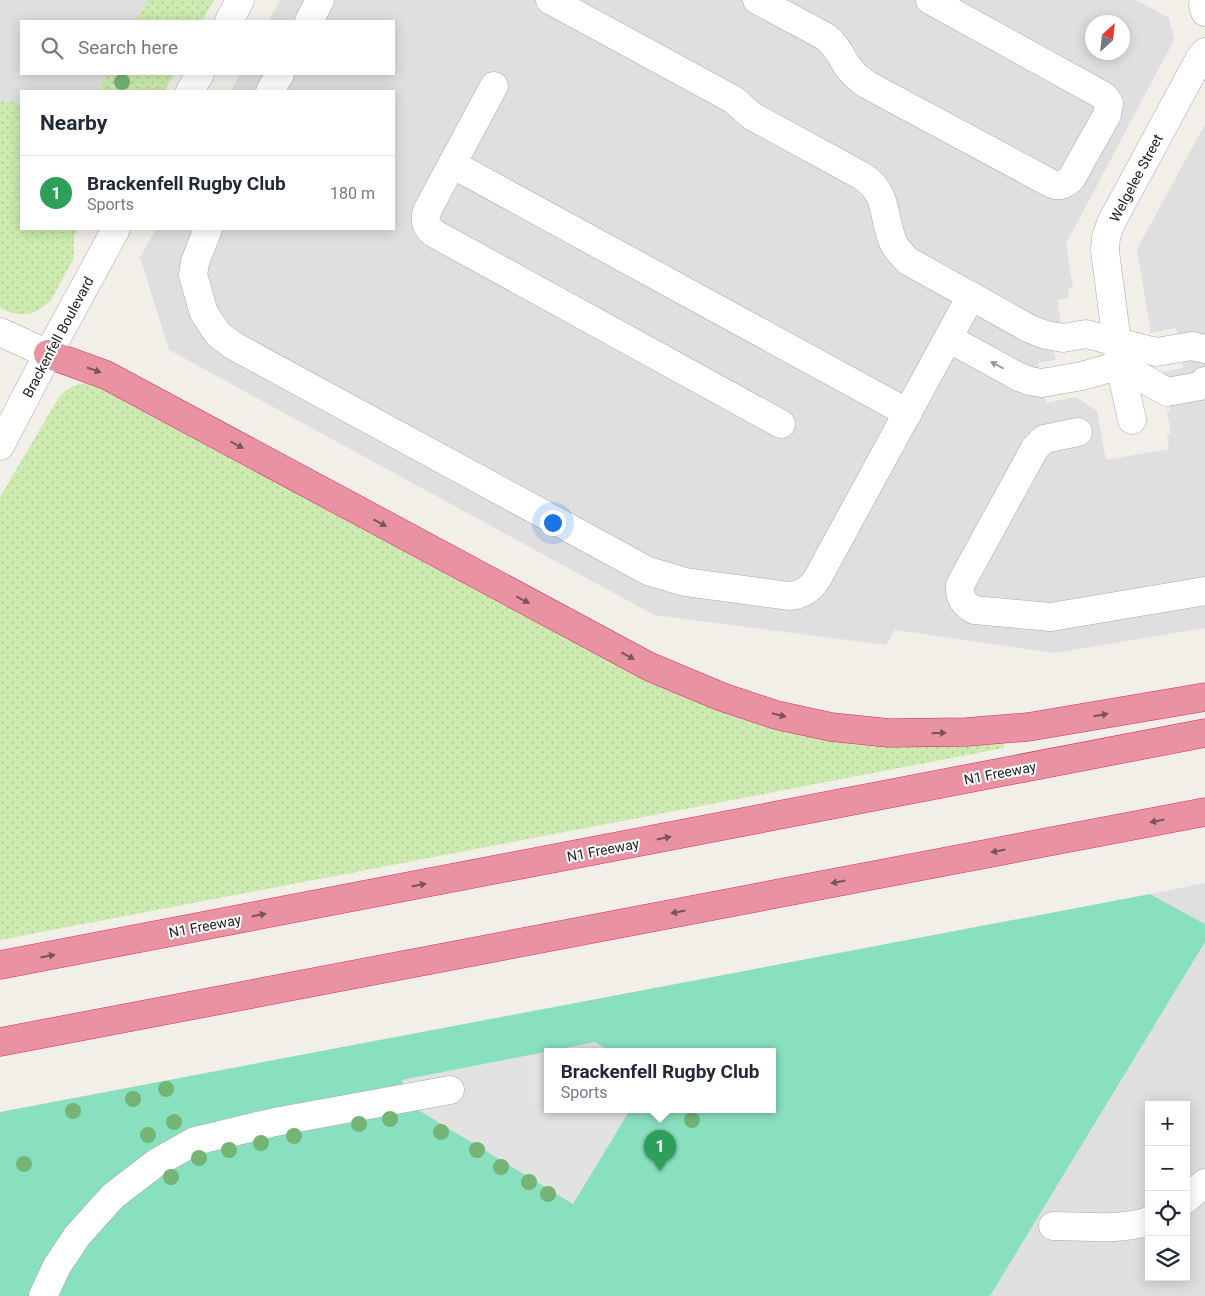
<!DOCTYPE html>
<html lang="en">
<head>
<meta charset="utf-8">
<style>
	body { margin:0; font-family:Roboto,sans-serif; background:#f2f2f3; color:#1f2937 }
	.controls { position:absolute; right:15px; bottom:15px; display:grid; overflow:hidden; border-radius:0px; box-shadow:0 2px 12px #0003 }
	.controls button { width:45px; height:45px; display:grid; place-items:center; padding:0; border:0; border-bottom:1px solid #e0e1e3; background:#fff; color:#1f2937; font:25px sans-serif }
	.compass { position:absolute; left:1085px; top:15px; width:45px; height:45px; border-radius:50%; background:#fff; box-shadow:0 2px 12px #0003; rotate:27deg }
	.you { position:absolute; left:552px; top:522px; width:18px; height:18px; margin:-12px; border:4px solid #fff; border-radius:50%; background:#1a73e8; box-shadow:0 0 0 8px #1a73e833 }
	.badge { display:grid; place-items:center; width:32px; height:32px; border-radius:50%; background:#db2777; color:#fff; font-size:16px; font-weight:700 }
	.pin { position:absolute; translate:-50% -41px; filter:drop-shadow(0 1px 2px #0008) }
	.pin::after { content:''; position:absolute; top:26px; width:18px; height:15px; background:inherit; clip-path:polygon(0 0,100% 0,50% 100%) }
	.popup { position:absolute; left:544px; top:1048px; width:232px; height:65px; box-sizing:border-box; display:grid; place-content:center; border-radius:0px; background:#fff; filter:drop-shadow(0 1px 4px #0005); font-size:16px; white-space:nowrap; color:#747a83 }
	.popup b { font-size:19px; color:#1f2937 }
	.popup::after { content:''; position:absolute; left:50%; top:100%; margin-left:-10px; border:10px solid transparent; border-top-color:#fff }
	.list { margin:0; padding:0; list-style:none }
	h2 { display:flex; justify-content:space-between; align-items:center; height:65px; margin:0; padding:0 20px; font-size:21px }
	h2 small { font-size:16px; font-weight:400; color:#747a83 }
	.list li { display:grid; grid-template-columns:32px 1fr auto; gap:15px; align-items:center; box-sizing:border-box; height:75px; padding:0 20px; border-top:1px solid #e0e1e3 }
	.list b { display:block; font-size:19px; white-space:nowrap }
	.list p { margin:0; font-size:16px; white-space:nowrap; color:#747a83 }
	.list em { font-size:16px; font-style:normal; color:#747a83 }
	.icon { flex:none; width:28px; height:28px; fill:none; stroke:currentColor; stroke-width:2; stroke-linecap:round; stroke-linejoin:round }
	.map { position:relative; flex:none; width:1205px; height:1296px; overflow:hidden }
	.search { position:absolute; background:#fff; box-shadow:0 2px 12px #0003; left:20px; top:20px; width:375px; height:55px; display:flex; align-items:center; gap:12px; box-sizing:border-box; padding:0 18px; border-radius:0px; color:#747a83; font-size:19px }
	.panel { position:absolute; background:#fff; box-shadow:0 2px 12px #0003; left:20px; top:90px; width:375px; height:140px; border-radius:0px }
	.map>svg:first-child { display:block }
</style>
</head>
<body>
<div class="map">
<svg width="1205" height="1296" viewBox="0 0 1205 1296">
	<defs>
		<pattern id="grass-dots" width="8" height="8" patternUnits="userSpaceOnUse" patternTransform="scale(1.25)"><rect width="8" height="8" fill="#cdebb0"/><path d="M2 2h.1M6 6h.1" fill="none" stroke="#b0c997" stroke-width="1.8" stroke-linecap="round"/></pattern>
	</defs>
	<rect width="100%" height="100%" fill="#f2efe9"/>
	<g fill="#e0dfdf" fill-rule="evenodd">
		<path d="M0 0H148L136 21H21V74H108L98 91H21V103L0 101Z"/>
		<path d="M280 0H1136L1169 18 1174 40 1066 244 1073 288 1068 289 1069 298 1057 300 1066 349 1054 351 1056 360 1038 363 1046 403 1076 397 1097 411 1106 460 1169 449 1167 435 1171 434 1167 412 1170 411 1163 372 1183 368 1176 328 1151 333 1137 249 1205 124V628L1055 653 895 630 886 645 654 615 169 350 140 257 156 229H394V91H231L240 74H394V21H269ZM1092 22H1122V52H1092Z"/>
		<path d="M1205 883V924L1150 894Z"/>
		<path d="M1205 942V1296H990ZM1149 1105H1186V1277H1149Z"/>
	</g>
	<g fill="url(#grass-dots)">
		<path d="M148 0H214L202 21H136Z"/>
		<path d="M108 74H174L165 91H98Z"/>
		<path d="M0 101 21 103V229H78L74 236V258L50 302 37 311 28 314H19L9 312 0 307Z"/>
		<path d="M84 383 99 386 687 696 1003 738 1004 748 0 940V497L59 397C67 389 73 385 84 383Z"/>
	</g>
	<path fill="#88e0be" fill-rule="evenodd" d="M1150 894 1205 924V942L990 1296H0V1112ZM548 1052H772V1110H548Z"/>
	<path fill="#e2e2e2" d="M595 1042 612 1052H548V1110H630L573 1204 407 1103 402 1080Z"/>
	<g fill="none" stroke-linecap="round" stroke-linejoin="round">
		<g stroke="#a9a9a9" stroke-width="29">
			<g id="minor">
				<path d="M550 0 734 100 752 116 862 176C889 194 882 215 893 242 896 249 902 255 908 261L1030 329 1046 335 1063 338 1086 334 1156 352 1192 346 1205 349"/>
				<path d="M757 0 826 37C839 48 839 54 848 67 853 74 859 79 866 84L1052 184C1060 187 1064 185 1071 179L1107 115 1109 103 1104 96 930 0"/>
				<path d="M1204 0 1203 5 1205 12"/>
				<path d="M229 21 240 0"/>
				<path d="M309 21 320 0"/>
				<path d="M494 86 428 209C423 221 426 229 437 235L781 424"/>
				<path d="M190 91 200 74"/>
				<path d="M270 91 280 74"/>
				<path d="M452 164 908 413"/>
				<path d="M208 229 195 262 193 275 204 313 218 334 234 346 648 571 685 582 789 596C802 595 810 590 817 579L971 296"/>
				<path d="M0 332 48 354"/>
				<path d="M948 338 1019 377 1030 381 1042 383 1082 376 1120 365 1167 392 1200 386 1205 381"/>
				<path d="M1132 420 1120 365 1105 251 1106 237 1111 223 1200 58 1205 52"/>
				<path d="M1078 432 1044 439 1035 448 960 585C959 597 963 604 974 610L1051 617 1205 591"/>
				<path d="M0 446 48 354 116 229"/>
				<path d="M1186 1199 1205 1183"/>
				<path d="M1053 1226C1083 1226 1120 1231 1149 1221"/>
				<path d="M43 1296 57 1266 77 1236 113 1196 156 1163 195 1141 275 1122 450 1090"/>
			</g>
		</g>
		<g stroke="#dc2a67" stroke-width="29">
			<g id="highway">
				<path d="M48 354 106 375 650 667 722 697 776 715 831 727 889 733 966 732 1028 727 1205 697"/>
				<path d="M0 965 1205 733"/>
				<path d="M0 1042 1205 812"/>
			</g>
		</g>
		<use href="#minor" stroke="#fff" stroke-width="28"/>
		<use href="#highway" stroke="#e892a2" stroke-width="28"/>
	</g>
	<g fill="#74b475">
		<circle cx="122" cy="82" r="8"/>
		<circle cx="166" cy="1089" r="8"/>
		<circle cx="133" cy="1099" r="8"/>
		<circle cx="73" cy="1111" r="8"/>
		<circle cx="390" cy="1119" r="8"/>
		<circle cx="692" cy="1120" r="8"/>
		<circle cx="174" cy="1122" r="8"/>
		<circle cx="359" cy="1124" r="8"/>
		<circle cx="441" cy="1132" r="8"/>
		<circle cx="148" cy="1135" r="8"/>
		<circle cx="294" cy="1136" r="8"/>
		<circle cx="261" cy="1143" r="8"/>
		<circle cx="229" cy="1150" r="8"/>
		<circle cx="477" cy="1150" r="8"/>
		<circle cx="199" cy="1158" r="8"/>
		<circle cx="24" cy="1164" r="8"/>
		<circle cx="501" cy="1167" r="8"/>
		<circle cx="171" cy="1177" r="8"/>
		<circle cx="529" cy="1182" r="8"/>
		<circle cx="548" cy="1194" r="8"/>
	</g>
	<defs><path id="oneway-solid" d="M-6-.8H1V-3.2L6.5 0L1 3.2V.8H-6Z" transform="scale(1.25)"/></defs>
	<use fill="#9c9c9c" href="#oneway-solid" transform="translate(997 365) rotate(-152)"/>
	<g fill="#7b545c">
		<use href="#oneway-solid" transform="translate(94 370) rotate(19)"/>
		<use href="#oneway-solid" transform="translate(237 445) rotate(28)"/>
		<use href="#oneway-solid" transform="translate(380 523) rotate(28)"/>
		<use href="#oneway-solid" transform="translate(523 600) rotate(28)"/>
		<use href="#oneway-solid" transform="translate(628 656) rotate(28)"/>
		<use href="#oneway-solid" transform="translate(779 715) rotate(14)"/>
		<use href="#oneway-solid" transform="translate(1101 715) rotate(-10)"/>
		<use href="#oneway-solid" transform="translate(939 733) rotate(-1)"/>
		<use href="#oneway-solid" transform="translate(1157 821) rotate(169)"/>
		<use href="#oneway-solid" transform="translate(664 838) rotate(-11)"/>
		<use href="#oneway-solid" transform="translate(998 851) rotate(169)"/>
		<use href="#oneway-solid" transform="translate(838 882) rotate(169)"/>
		<use href="#oneway-solid" transform="translate(419 885) rotate(-11)"/>
		<use href="#oneway-solid" transform="translate(678 912) rotate(169)"/>
		<use href="#oneway-solid" transform="translate(259 915) rotate(-11)"/>
		<use href="#oneway-solid" transform="translate(48 956) rotate(-11)"/>
	</g>
	<g text-anchor="middle" stroke-width="4" stroke-linejoin="round" paint-order="stroke">
		<g font-size="14" fill="#222" stroke="#fff">
			<text transform="translate(1136 178) rotate(-62)" y="5">Welgelee Street</text>
			<text transform="translate(58 337) rotate(-62)" y="5">Brackenfell Boulevard</text>
			<text transform="translate(1000 773) rotate(-11)" y="5">N1 Freeway</text>
			<text transform="translate(603 850) rotate(-11)" y="5">N1 Freeway</text>
			<text transform="translate(205 926) rotate(-11)" y="5">N1 Freeway</text>
		</g>
	</g>
</svg>
<div class="controls">
<button>+</button>
<button>−</button>
<button><svg class="icon" aria-label="locate" viewBox="0 0 24 24"><circle cx="12" cy="12" r="6"/><path d="M12 2v4M12 18v4M2 12h4M18 12h4"/></svg></button>
<button><svg class="icon" aria-label="layers" viewBox="0 0 24 24"><path d="M12 4l9 5-9 5-9-5zM3 14l9 5 9-5"/></svg></button>
</div>
<svg class="compass" viewBox="-18 -18 36 36"><path d="M0-13l5 13h-10z" fill="#e53935"/><path d="M0 13l5-13h-10z" fill="#747a83"/></svg>
<div class="you"></div>
<div class="pin badge" style="left:660px;top:1171px;background:#2e9e5b">1</div>
<div class="popup"><b>Brackenfell Rugby Club</b>Sports</div>
<div class="search"><svg class="icon" aria-label="search" viewBox="0 0 24 24"><circle cx="10" cy="10" r="6"/><path d="M15 15l6 6"/></svg>Search here</div>
<section class="panel">
<h2>Nearby<small></small></h2>
<ul class="list">
<li><span class="badge" style="background:#2e9e5b">1</span><div><b>Brackenfell Rugby Club</b><p>Sports</p></div><em>180 m</em></li>
</ul>
</section>
</div>
</body>
</html>
